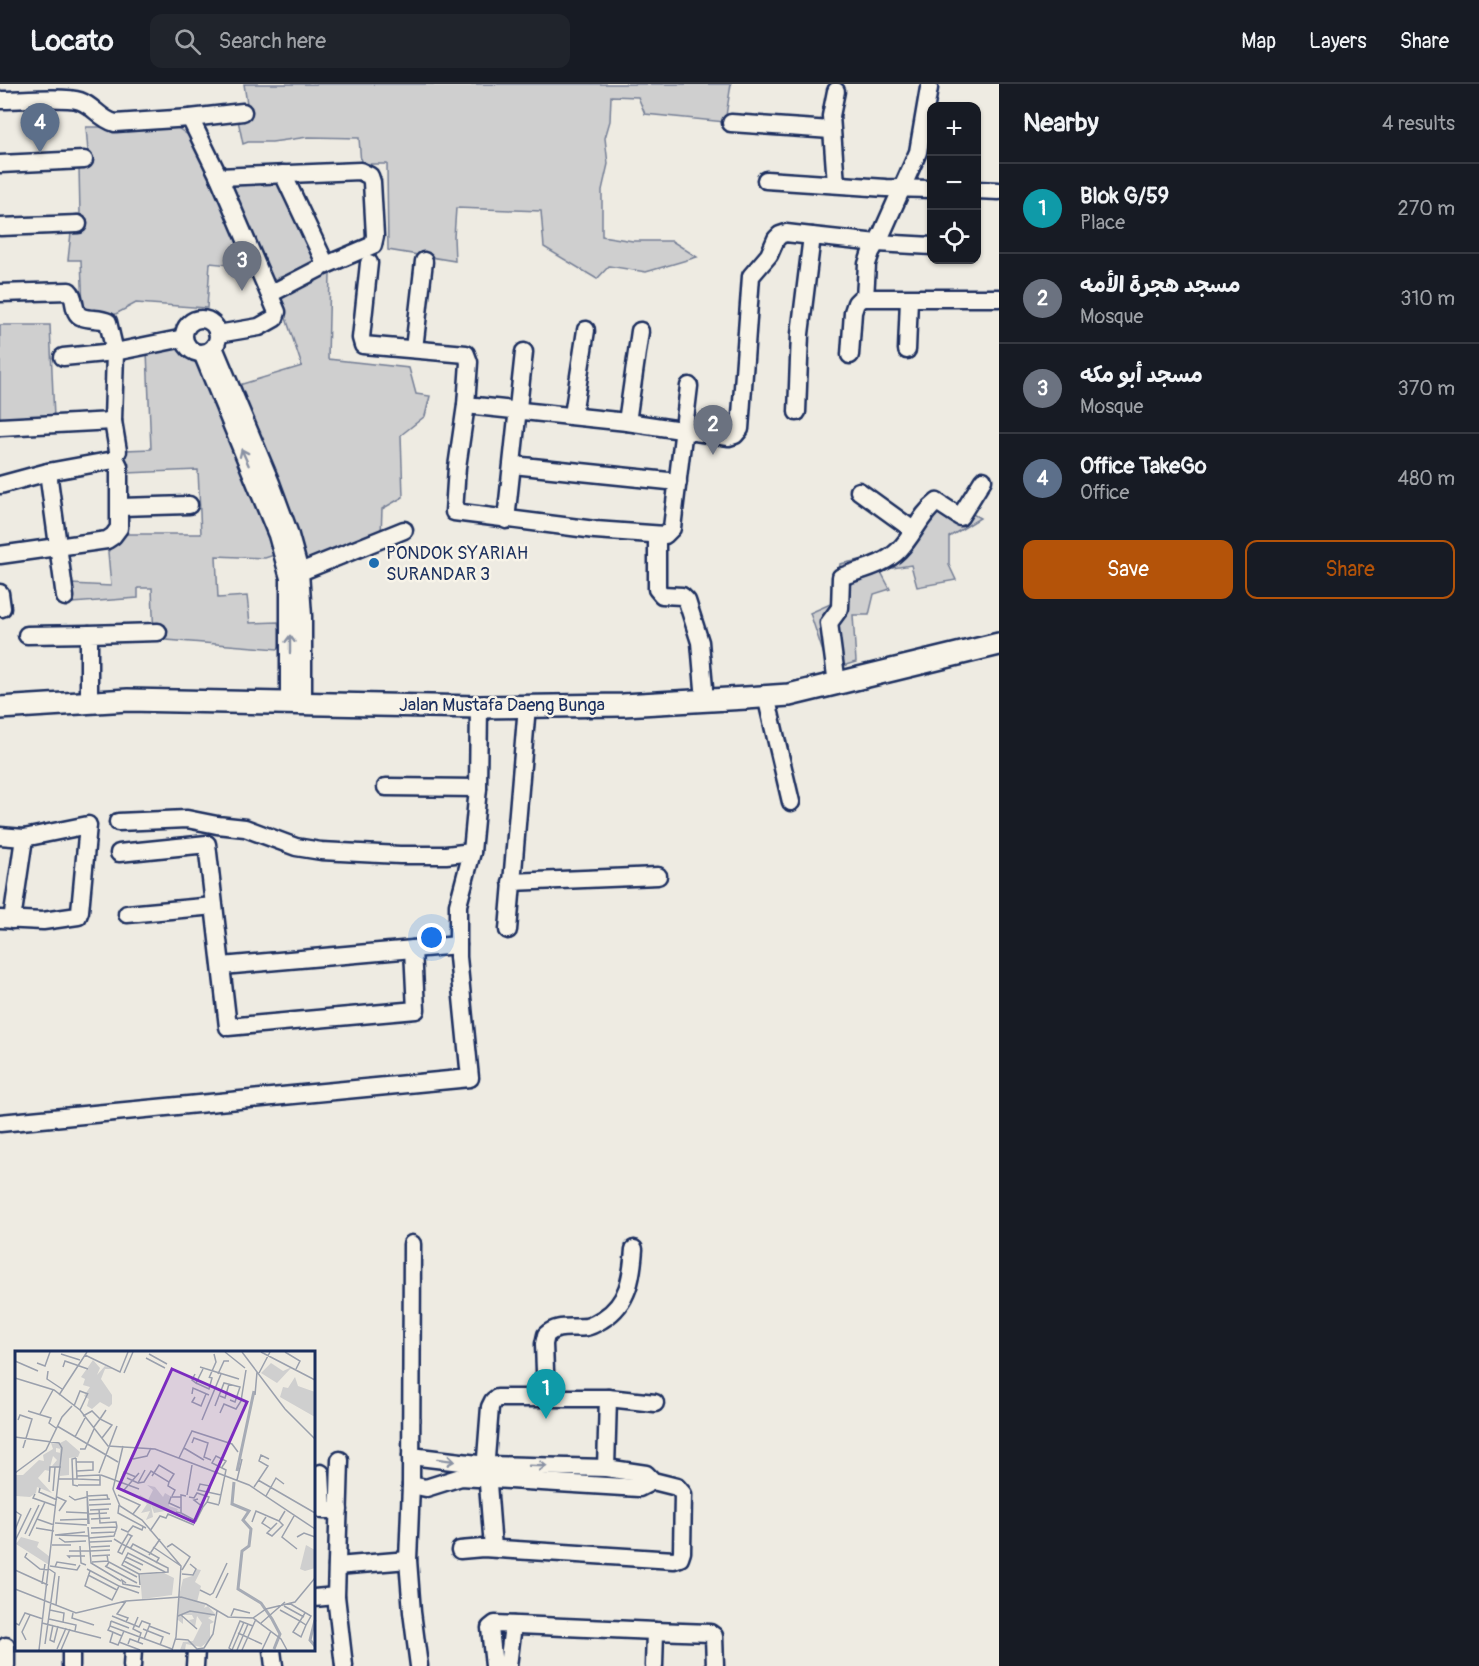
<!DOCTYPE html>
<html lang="en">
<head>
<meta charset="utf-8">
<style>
	body { margin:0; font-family:Pangolin,"Playpen Sans Arabic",sans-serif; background:#20242c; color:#f1f3f6 }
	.controls { position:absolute; right:18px; top:18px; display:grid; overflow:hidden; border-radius:12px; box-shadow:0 2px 4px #0004 }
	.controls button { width:54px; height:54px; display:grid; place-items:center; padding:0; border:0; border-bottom:2px solid #363941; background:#171b24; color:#f1f3f6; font:30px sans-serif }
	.you { position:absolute; left:432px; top:854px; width:21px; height:21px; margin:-15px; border:4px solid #fff; border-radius:50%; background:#1a73e8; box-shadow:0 0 0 9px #1a73e833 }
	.badge { display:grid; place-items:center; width:39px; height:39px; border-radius:50%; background:#b45309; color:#fff; font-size:20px; font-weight:700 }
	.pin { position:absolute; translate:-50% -50px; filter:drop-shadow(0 2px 3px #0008) }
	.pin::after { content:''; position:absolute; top:32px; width:21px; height:18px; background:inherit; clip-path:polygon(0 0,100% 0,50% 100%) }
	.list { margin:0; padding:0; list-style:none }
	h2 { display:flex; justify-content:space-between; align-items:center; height:78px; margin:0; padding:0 24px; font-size:26px }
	h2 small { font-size:20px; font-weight:400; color:#9ea1a6 }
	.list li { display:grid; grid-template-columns:39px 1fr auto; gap:18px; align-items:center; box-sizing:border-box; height:90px; padding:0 24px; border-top:2px solid #363941 }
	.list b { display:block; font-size:22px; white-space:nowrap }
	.list p { margin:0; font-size:20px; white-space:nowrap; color:#9ea1a6 }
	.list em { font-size:20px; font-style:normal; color:#9ea1a6 }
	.actions { display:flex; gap:12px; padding:18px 24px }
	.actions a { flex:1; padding:14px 0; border:2px solid #b45309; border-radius:12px; text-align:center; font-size:21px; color:#b45309 }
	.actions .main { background:#b45309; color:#fff }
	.icon { flex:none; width:33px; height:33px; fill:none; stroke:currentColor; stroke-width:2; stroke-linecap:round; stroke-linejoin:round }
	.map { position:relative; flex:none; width:999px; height:1582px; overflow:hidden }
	header { display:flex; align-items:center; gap:36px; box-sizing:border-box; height:84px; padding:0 30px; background:#171b24; border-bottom:2px solid #363941 }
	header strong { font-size:28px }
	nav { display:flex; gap:33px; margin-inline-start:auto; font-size:21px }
	.search { width:420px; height:54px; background:#20242c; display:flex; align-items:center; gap:15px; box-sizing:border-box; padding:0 21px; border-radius:12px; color:#9ea1a6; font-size:22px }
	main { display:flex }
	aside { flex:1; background:#171b24 }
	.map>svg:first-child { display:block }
</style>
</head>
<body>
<header>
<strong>Locato</strong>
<div class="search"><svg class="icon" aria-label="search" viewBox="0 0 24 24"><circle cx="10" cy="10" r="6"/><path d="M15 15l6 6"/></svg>Search here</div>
<nav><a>Map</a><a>Layers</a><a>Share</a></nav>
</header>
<main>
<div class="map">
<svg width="999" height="1582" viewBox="0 0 999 1582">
	<rect width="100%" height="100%" fill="#eeebe2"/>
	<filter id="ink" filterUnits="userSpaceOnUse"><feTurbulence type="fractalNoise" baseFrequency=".0167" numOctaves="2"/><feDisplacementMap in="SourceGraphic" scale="12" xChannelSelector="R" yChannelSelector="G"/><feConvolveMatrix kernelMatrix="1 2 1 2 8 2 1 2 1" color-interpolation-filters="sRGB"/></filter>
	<g filter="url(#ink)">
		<g fill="#cfcfcf" stroke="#757f96" stroke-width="1.5">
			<path d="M244 0H731L725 38 645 30 638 13 611 12 610 37 605 54 608 80 602 106V152L633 157H672L697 173 646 188 609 182 597 195 544 163 541 127 456 124 454 153 455 177 388 166 387 80H361L359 54 308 53 272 58H248L243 60 238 36 249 33Z"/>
			<path d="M86 43H176L191 53 198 62 250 183 210 179 207 224 136 219 114 231 91 228 83 224 81 176H68L73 131 80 130 79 82 89 80Z"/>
			<path d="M280 97 319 179 270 197 228 99Z"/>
			<path d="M330 190 328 275 409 284 416 310 430 312 425 332 401 351 403 413 382 425 381 450 304 484 296 446 239 301 302 282 277 207Z"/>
			<path d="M0 241H50L54 334 0 337Z"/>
			<path d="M184 263 202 288 266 441 274 471 265 474 216 472 218 514 247 512 250 539 278 538 283 557 278 565 154 555 152 504H138V514L72 519 71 500 111 502 108 468 120 450H201L198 386 127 389 125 366 151 365 147 267 159 264Z"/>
			<path d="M945 415 980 434 949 453V481L956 496 917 503 911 481 880 486 890 505 874 510 869 531H853L856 578 829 586 810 529 835 518 840 480 880 472 894 463Z"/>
		</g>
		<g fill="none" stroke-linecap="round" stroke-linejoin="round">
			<g stroke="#1b2f5e" stroke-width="21">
				<g id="minor">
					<path d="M0 16C18 16 65 12 80 17 94 22 100 35 115 39L190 34"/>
					<path d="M731 39 831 46"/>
					<path d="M0 80 84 76"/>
					<path d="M283 90 326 181"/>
					<path d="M219 93 360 87 370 92 372 98 375 152 373 161 326 181 270 210"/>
					<path d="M766 96 886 104 932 105"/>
					<path d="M836 100 831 32 836 7"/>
					<path d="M976 106 999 107"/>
					<path d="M0 143 78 140"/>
					<path d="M369 179 361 254 363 261 466 270 469 278 466 321 627 338 729 353 735 351 740 345 751 192 769 171 776 155 780 151 786 149 812 152"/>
					<path d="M0 209 69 207C77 214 71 229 82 233 90 236 100 234 108 238L115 268 63 273"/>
					<path d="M865 214H999"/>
					<circle cx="201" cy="252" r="17"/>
					<path d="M217 248 218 250 259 243 275 234 277 228 219 93 190 34 243 28"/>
					<path d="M214 263 271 399 289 448 300 488 303 532V619"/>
					<path d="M414 265 424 177"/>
					<path d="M907 266 909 215"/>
					<path d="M202 269 277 451 289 494V619"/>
					<path d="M850 271 853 228 856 219 860 215 865 214 867 180 871 168 882 149 918 68 929 4"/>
					<path d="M466 321 457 383 454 428 595 446 665 451 672 444 689 302"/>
					<path d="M797 328 800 250 812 152 877 159 932 162"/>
					<path d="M573 331 586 246"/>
					<path d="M113 337 118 367"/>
					<path d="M627 338 640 247"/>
					<path d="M0 343 113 337 115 268 184 254"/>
					<path d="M513 381 678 398"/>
					<path d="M48 388 65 513"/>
					<path d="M0 401 48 388 114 376 117 378 119 382V444L113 452 107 456 0 471"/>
					<path d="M859 407 913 446"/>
					<path d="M120 423 189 421"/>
					<path d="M506 436 524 268"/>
					<path d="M657 452V505L662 511 682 512 687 517 700 558 705 616"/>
					<path d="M300 488 404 446"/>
					<path d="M0 509 2 524"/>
					<path d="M27 551 89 550"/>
					<path d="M837 600 829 539 840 524 841 493C861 485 883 482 899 466 914 451 920 431 937 418L960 433 983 396"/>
					<path d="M766 612 791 718"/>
					<path d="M89 618V550L158 548"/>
					<path d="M386 703 478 704"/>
					<path d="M118 738 187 735 217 741 245 744 296 763 321 767 400 771H446L472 768"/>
					<path d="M0 752 24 754 88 741 80 827 78 832 43 837 0 835"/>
					<path d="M119 769 207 760 228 943 416 926 413 865"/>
					<path d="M511 798 658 792"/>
					<path d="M127 830 214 822"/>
					<path d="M12 836 24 754"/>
					<path d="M508 846 527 622"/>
					<path d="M222 882 458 861"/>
					<path d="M0 1039 470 994 458 873V821L472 768 478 704 479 623"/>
					<path d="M412 1160 411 1401 408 1476 412 1528 419 1582"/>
					<path d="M546 1314 544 1260 546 1251C557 1240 572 1245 586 1243 592 1242 598 1238 603 1235 629 1219 632 1192 634 1165"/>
					<path d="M608 1314 655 1319"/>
					<path d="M411 1372 486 1381 606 1384 646 1390 653 1397 677 1403 683 1410 682 1468 680 1474 674 1476 483 1464 460 1466"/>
					<path d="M340 1376 336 1512 344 1582"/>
					<path d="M321 1389 323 1426H339"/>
					<path d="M411 1401 426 1404 461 1393 639 1404 653 1397"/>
					<path d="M493 1464 486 1374 490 1323 493 1317 497 1314H608L606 1384"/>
					<path d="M337 1482 408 1476"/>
					<path d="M314 1514 336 1512"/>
					<path d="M71 1566V1582"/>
					<path d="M272 1566 274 1582"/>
					<path d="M6 1582V1562"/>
					<path d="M132 1582 133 1566"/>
					<path d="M195 1582 196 1566"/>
					<path d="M494 1582 490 1544 495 1540 655 1547"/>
					<path d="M508 1582 513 1541"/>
					<path d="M654 1582 655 1547 710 1549 714 1552 715 1582"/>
				</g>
			</g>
			<g stroke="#1b2f5e" stroke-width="26">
				<path id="major" d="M0 624 128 616 479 623 623 621 746 614 789 611 999 560"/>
			</g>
			<use href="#minor" stroke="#f7f3e8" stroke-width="16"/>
			<use href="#major" stroke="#f7f3e8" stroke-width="21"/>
		</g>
		<defs><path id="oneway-shaft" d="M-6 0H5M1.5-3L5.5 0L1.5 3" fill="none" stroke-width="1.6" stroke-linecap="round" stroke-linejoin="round" transform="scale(1.5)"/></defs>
		<g stroke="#8991a3">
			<use href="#oneway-shaft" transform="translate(245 373) rotate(-114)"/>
			<use href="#oneway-shaft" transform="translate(290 560) rotate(-90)"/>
			<use href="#oneway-shaft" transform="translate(446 1376) rotate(7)"/>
			<use href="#oneway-shaft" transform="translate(538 1382) rotate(2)"/>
		</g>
	</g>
	<circle fill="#1f6fb2" stroke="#f7f3e8" stroke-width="2" cx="374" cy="479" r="6"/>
	<g text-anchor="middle" stroke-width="5" stroke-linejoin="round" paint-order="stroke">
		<g font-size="18" fill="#1b2f5e" stroke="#f7f3e8" text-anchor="start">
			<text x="386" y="475">PONDOK SYARIAH<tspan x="386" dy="21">SURANDAR 3</tspan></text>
		</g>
		<g font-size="18" fill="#1b2f5e" stroke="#f7f3e8">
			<text x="502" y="627">Jalan Mustafa Daeng Bunga</text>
		</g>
	</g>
	<g transform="translate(15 1267)">
		<rect width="300" height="300" fill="#eeebe2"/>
		<path d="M78 9 85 17 82 24 90 15 98 18H90L86 28 97 44V53L94 56 85 51 77 58 72 55 74 48 69 45 75 36 68 34 70 28 66 26ZM256 12 268 20 277 16 262 32 246 22ZM280 26 283 35 300 41V66L265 46 268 36 273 37ZM51 89 65 101 63 106 54 107V124L45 125V92ZM36 92 44 93 46 98 41 97V101L46 102 44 116 37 115 42 109 38 105 34 120 30 119 23 127 37 142 22 136 21 142 15 146 1 145 0 124H8L24 109 29 110 28 104 38 98ZM132 134 140 136 148 146 150 142 155 145 154 155 163 158 160 163 150 160 139 162 136 154 138 166 131 169 135 160 126 162 132 153 123 147 125 144 133 149 138 139ZM6 186 24 191 22 196 35 206 34 214 1 193ZM291 194 300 199V217L290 220 285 218ZM181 218 186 219 180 231 186 235 182 251 164 245 168 228 177 225ZM149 222 159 227 157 244 127 248 125 224ZM164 246 191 253 189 257 193 255 200 263 193 267 199 271 195 273V289L186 296 171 293 170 299H165L168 291 178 290 187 272 182 265 180 276 174 269 179 268 177 264H168V273L163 269Z" fill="#cfcfcf"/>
		<path fill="none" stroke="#a6abb5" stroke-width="3" d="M222 120 239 40M219 131 217 153 234 160 228 169 236 178 234 195 227 200 223 238 246 252 257 268 265 283 259 298M300 269 295 289 300 295"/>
		<path fill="none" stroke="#9aa0ad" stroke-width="1.5" d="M210 1 230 17M227 1 270 58 300 88M246 1 300 29M270 1 285 10 281 18M46 3 65 9M134 3 152 13M70 4 105 21 113 1M131 7 150 17M0 10 23 20M22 12 30 15 35 1M48 16 50 10 73 18M185 16 224 28M33 20 32 28 47 38M109 22 118 1M244 22 255 1M180 23 177 29 181 32 188 18M203 23 209 10H214M0 27 39 39 65 59 93 95 140 98 234 134 300 178M194 27 201 11 199 3M181 32 194 38 197 27 194 26M177 43 178 37 194 44M44 44 72 1M240 44 242 21M205 45 210 47 214 33M180 46 177 51 186 55 191 43M59 55 65 40 73 43M200 55 209 32 225 36 220 51 215 49M65 59 73 42M13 60 36 67 34 72 41 77M205 62 209 53 221 58 226 50 231 19M25 63 38 39M68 65 77 60 85 68 79 76M3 69 5 64 17 68 8 97M187 69 206 23M42 75 103 111M0 86 44 92 47 97 24 299M60 86 70 67M87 87 97 74 85 68 91 59M177 92 179 87 193 92 189 106 196 109M108 95 98 138 105 155 127 169 166 215 161 286 157 299M169 97 189 109M65 98H70L79 78M61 107 57 108 58 134 63 135M164 107 177 80 217 93 223 101M118 108 132 105 136 97M61 111H78V119L62 120M0 122 31 99 47 66 57 55M84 122 102 75M86 124 124 138M62 125 85 124V129L62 128M137 125 144 114 159 123 154 131M112 127 123 132 130 119M44 128H62L61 107M106 129 109 121 121 126M222 129 227 108M243 129 300 162M34 131 35 116H46M123 132 129 131 136 120 154 131 153 135 160 139 157 145M63 134H85V129M239 136 253 115 244 110 246 104 254 108M25 137 24 141 42 149M109 139 124 122M38 140 40 116M194 141 195 135 185 133 183 139 206 144M20 143 18 147 41 155M103 144 125 154 118 163M172 144 177 114M54 145 60 149 72 146M72 145 92 144 93 148M251 145 261 127 269 133M42 146 51 150 44 160M174 146 179 147 182 142 194 146 192 151 204 154M183 148 179 149 188 156 192 151M74 149 95 148M204 153 211 119 197 112 201 105 211 110 207 116M74 154 96 153M104 154 103 162 131 177M165 157 154 152 156 146H166M84 158 85 172 101 171 102 176M75 159 94 158M0 160 6 164 0 179M51 161 73 162M161 161 166 162V144L171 145M166 162 181 170 188 156M74 163 92 162M279 165 267 186 282 198M251 166 247 172 256 178M22 168 39 174M76 168 95 167M45 169 74 168M237 171 241 160 264 170M40 172 72 174M262 172 252 182 257 185 268 174 264 170 270 160M73 173 72 140 74 173M73 176 76 212 106 230M21 177 39 180M76 177 102 176M106 178 113 181 118 175 127 179 128 176M135 180 145 165 151 167 153 163 179 174M70 181 40 184 74 185M76 182 101 181M10 183 24 154M14 185 30 151M282 186 289 182 300 186M44 187 50 191 71 190M74 187 99 185 102 176M99 188 107 193 113 183 117 185 116 186 111 195 107 203 103 201 107 193 111 195 147 214 153 217V221L124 223 125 234M0 190 16 157M75 191 97 190M37 194H56M65 195 66 212 71 214M76 196 95 195M138 196 166 215M152 196 157 193 175 206 167 219M115 198 118 193 135 202 144 207 141 212M54 200H75M75 200 95 199M12 202 10 206 25 218 34 219M134 204 145 188M77 205 95 204M111 206 128 214M55 207 53 205H70M109 210 126 219M77 211 93 210 92 204M35 215 62 219 65 214M90 215 122 232M40 216 42 211 61 214M91 216 94 211 122 226M72 218 104 235 97 249 70 235 75 220M0 219 33 234M124 223 107 214 113 202 150 221M167 223 178 224 181 218 175 213M73 224 102 239M111 232 107 229 108 233 125 236M27 233 30 213M104 235 124 242M0 238 61 262 111 250 166 246 191 253 213 266 238 267 266 288 272 299M185 239 195 244 198 242 212 212M201 247 213 222M111 250 102 263 113 267 111 271M274 252 296 265 291 274 285 270 290 262M41 254 44 225M269 255 289 266M35 259 49 262 48 271M265 259 285 270 278 281 286 286 291 274M58 262 57 267 79 274M166 264 182 278M97 265 124 276 127 270 135 273 129 288M163 265 175 260 200 264M216 265 219 258 235 262M238 267 251 258 280 251 300 227M34 268 61 274 60 280M96 270 95 275 157 298M96 270 114 277M229 271 217 299 214 297 225 270 238 275M0 272 4 274 10 262 28 268M27 272 86 287M246 272 270 251M38 274 35 289 39 291 43 275M95 275 93 279 107 285M134 275 155 283M128 278 148 286 145 294M98 281 95 291 103 294 109 280M223 282 247 293M161 288 173 289 182 298 189 297 198 283 202 260M11 289 7 281 15 264M104 291 125 299M123 291 126 282 118 278 123 266M30 293 40 222 34 218M113 293 115 288 128 293M42 298 51 277M46 299 55 278M222 299 233 273M227 299 241 268M247 299 256 280"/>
		<path fill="#7b2cbf" fill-opacity="0.15" stroke="#7b2cbf" stroke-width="3" d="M157 18 232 51 179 171 103 137Z"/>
		<rect width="300" height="300" fill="none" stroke="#1b2f5e" stroke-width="3"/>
	</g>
</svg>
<div class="controls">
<button>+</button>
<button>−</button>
<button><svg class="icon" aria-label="locate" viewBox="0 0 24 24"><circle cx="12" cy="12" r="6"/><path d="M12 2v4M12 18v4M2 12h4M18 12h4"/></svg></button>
</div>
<div class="you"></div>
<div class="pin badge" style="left:546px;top:1335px;background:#0f9aa8">1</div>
<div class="pin badge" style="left:713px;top:371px;background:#6b7280">2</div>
<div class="pin badge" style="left:242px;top:207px;background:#6b7280">3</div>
<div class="pin badge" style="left:40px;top:69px;background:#5c6f8a">4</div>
</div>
<aside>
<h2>Nearby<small>4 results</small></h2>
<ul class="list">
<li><span class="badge" style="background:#0f9aa8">1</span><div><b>Blok G/59</b><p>Place</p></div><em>270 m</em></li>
<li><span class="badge" style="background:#6b7280">2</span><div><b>مسجد هجرة الأمه</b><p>Mosque</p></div><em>310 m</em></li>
<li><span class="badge" style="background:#6b7280">3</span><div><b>مسجد أبو مكه</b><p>Mosque</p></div><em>370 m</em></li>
<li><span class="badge" style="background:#5c6f8a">4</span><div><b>Office TakeGo</b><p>Office</p></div><em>480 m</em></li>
</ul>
<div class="actions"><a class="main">Save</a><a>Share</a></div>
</aside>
</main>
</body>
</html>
